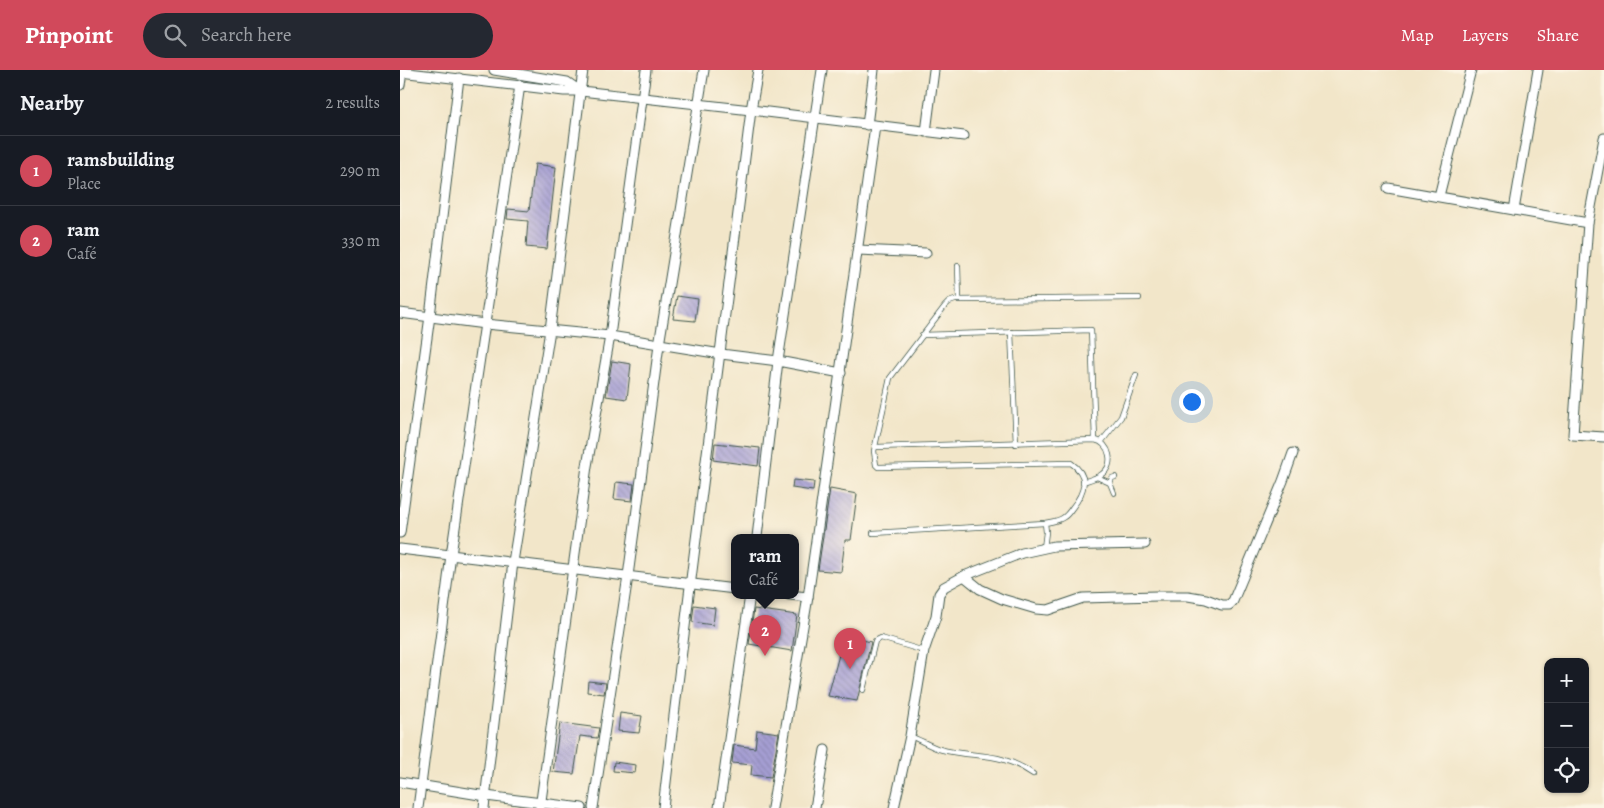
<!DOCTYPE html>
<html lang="en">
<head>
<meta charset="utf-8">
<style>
	body { margin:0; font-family:Alegreya,serif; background:#242831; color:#f1f3f6 }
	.controls { position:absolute; right:15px; bottom:15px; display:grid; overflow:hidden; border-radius:10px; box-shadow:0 1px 4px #0004 }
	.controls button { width:45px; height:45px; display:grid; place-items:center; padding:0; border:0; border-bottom:1px solid #363941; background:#171b24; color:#f1f3f6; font:25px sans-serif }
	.you { position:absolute; left:791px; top:331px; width:18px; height:18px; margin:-12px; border:4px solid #fff; border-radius:50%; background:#1a73e8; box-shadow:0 0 0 8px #1a73e833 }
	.badge { display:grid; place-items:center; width:32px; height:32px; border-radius:50%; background:#d1495b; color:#fff; font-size:16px; font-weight:700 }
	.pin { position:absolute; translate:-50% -41px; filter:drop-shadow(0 1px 2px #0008) }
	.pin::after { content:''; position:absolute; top:26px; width:18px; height:15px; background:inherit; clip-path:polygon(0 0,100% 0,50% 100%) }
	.popup { position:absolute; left:331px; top:464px; width:68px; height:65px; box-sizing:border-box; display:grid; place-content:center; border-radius:10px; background:#171b24; filter:drop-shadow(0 1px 4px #0005); font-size:16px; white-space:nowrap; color:#9ea1a6 }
	.popup b { font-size:19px; color:#f1f3f6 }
	.popup::after { content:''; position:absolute; left:50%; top:100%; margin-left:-10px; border:10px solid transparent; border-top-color:#171b24 }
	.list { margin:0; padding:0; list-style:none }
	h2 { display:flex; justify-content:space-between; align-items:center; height:65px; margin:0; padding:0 20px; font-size:21px }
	h2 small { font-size:16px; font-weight:400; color:#9ea1a6 }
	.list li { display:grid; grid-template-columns:32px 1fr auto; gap:15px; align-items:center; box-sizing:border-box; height:70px; padding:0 20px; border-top:1px solid #363941 }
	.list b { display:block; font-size:19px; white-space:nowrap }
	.list p { margin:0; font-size:16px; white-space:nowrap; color:#9ea1a6 }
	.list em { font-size:16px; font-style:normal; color:#9ea1a6 }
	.icon { flex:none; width:28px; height:28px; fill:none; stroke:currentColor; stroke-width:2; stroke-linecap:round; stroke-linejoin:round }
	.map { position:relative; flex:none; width:1204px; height:738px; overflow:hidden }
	header { display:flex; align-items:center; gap:30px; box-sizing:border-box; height:70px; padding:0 25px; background:#d1495b; color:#fff }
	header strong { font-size:24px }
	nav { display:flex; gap:28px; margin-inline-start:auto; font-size:18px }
	.search { width:350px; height:45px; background:#242831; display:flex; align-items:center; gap:12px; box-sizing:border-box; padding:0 18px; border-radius:28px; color:#9ea1a6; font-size:19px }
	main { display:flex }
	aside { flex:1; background:#171b24 }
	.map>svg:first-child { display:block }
</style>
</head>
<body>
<header>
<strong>Pinpoint</strong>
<div class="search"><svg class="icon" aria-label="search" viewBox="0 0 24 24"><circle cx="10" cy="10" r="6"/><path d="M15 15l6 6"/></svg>Search here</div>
<nav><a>Map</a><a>Layers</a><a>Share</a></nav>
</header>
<main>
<aside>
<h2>Nearby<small>2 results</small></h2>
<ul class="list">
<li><span class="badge">1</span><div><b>ramsbuilding</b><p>Place</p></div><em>290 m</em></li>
<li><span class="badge">2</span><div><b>ram</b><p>Café</p></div><em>330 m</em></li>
</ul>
</aside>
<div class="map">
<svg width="1204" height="738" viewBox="0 0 1204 738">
	<defs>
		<pattern id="building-back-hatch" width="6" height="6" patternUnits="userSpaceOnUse" patternTransform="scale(1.25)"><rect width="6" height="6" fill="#a69fd4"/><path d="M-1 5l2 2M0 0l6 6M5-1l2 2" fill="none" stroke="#8783ad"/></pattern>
	</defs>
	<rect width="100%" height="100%" fill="#fcf5e5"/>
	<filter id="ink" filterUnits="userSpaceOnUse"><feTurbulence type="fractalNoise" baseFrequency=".02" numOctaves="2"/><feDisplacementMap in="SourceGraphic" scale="10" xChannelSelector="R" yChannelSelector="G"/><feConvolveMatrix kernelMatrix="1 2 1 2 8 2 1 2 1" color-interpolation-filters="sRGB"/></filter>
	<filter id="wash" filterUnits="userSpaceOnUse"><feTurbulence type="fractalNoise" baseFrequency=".0096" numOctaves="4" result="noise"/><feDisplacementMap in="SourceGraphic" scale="20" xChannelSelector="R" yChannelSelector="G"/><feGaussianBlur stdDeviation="1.12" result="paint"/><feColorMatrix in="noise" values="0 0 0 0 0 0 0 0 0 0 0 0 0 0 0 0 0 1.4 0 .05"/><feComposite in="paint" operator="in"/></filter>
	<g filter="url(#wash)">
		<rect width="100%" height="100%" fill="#f2e6c9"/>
		<g id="blocks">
			<g fill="url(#building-back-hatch)">
				<path d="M135 94 156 97 147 179 126 177 128 151 107 149 108 139 129 141Z"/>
				<path d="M277 226 298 229 295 251 273 249Z"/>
				<path d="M212 291 231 294 227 329 206 326Z"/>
				<path d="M315 373 360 378 358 396 313 390Z"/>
				<path d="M393 410 414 412 413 421 392 418Z"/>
				<path d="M216 412 234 414 232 431 214 429Z"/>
				<path d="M430 419 457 424 451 470H445L441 502 418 500Z"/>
				<path d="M294 535 315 538 313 555 292 552Z"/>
				<path d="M354 539 397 545 392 581 349 574Z"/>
				<path d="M444 566 471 572 457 631 428 626Z"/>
				<path d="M188 611 206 613 204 624 187 622Z"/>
				<path d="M220 643 242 646 239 663 218 661Z"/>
				<path d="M160 653 199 658 197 668 180 666 174 704 153 702Z"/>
				<path d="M357 660 379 663 371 707 351 705 352 695 332 693 334 675 355 678Z"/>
				<path d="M214 692 236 695 235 703 213 701Z"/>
			</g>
		</g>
	</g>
	<g filter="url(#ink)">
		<use href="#blocks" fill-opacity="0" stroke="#3f564a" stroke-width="1"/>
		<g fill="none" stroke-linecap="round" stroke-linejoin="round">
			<g stroke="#3f564a" stroke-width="6">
				<g id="lane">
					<path d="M558 196 559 230"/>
					<path d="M611 262 616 374"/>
					<path d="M522 265 691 260 695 370"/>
					<path d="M702 371 721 347 736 305"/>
					<path d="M476 377 695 370C710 373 715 395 702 404 697 408 689 410 683 412"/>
					<path d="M697 407 710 413"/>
					<path d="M714 423 710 413 712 408 715 407"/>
					<path d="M473 463 645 453"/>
					<path d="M644 478 646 462 645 453C650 452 659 451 664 447 667 445 670 441 672 438 685 422 690 406 671 393L478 397 476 395 474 381 490 308 545 236 549 232 555 230 739 228"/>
					<path d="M463 620 475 571 481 568 524 581"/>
					<path d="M510 666C520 670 530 676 539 679 576 689 599 680 633 704"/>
				</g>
			</g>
			<g stroke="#3f564a" stroke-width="11">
				<g id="street">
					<path d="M94 0 167 12 180 21"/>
					<path d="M0 2 164 21H181L351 40 564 66"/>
					<path d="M0 15 2 2"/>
					<path d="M467 55 474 0"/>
					<path d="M526 62 534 0"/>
					<path d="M1204 68 1188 153 1173 365 1204 367"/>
					<path d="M988 118 1188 153"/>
					<path d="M1039 126 1071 0"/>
					<path d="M1114 140 1138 0"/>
					<path d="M458 180 526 183"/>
					<path d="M0 243 85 254 210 266 321 284 378 291 441 303"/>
					<path d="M0 463 30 246 59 8"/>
					<path d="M357 467 378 291 422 0"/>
					<path d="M0 479 335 519"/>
					<path d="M564 506 580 519 602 529 636 539 648 540 683 528 757 526H788L806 529 822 535H829L833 531 883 411 893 383"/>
					<path d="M389 525 408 527 475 56"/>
					<path d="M0 712 86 726 182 738"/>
					<path d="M18 738 51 485 120 15"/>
					<path d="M84 738 113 492 150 260 183 0"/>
					<path d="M140 738 187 396 210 266 246 0"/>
					<path d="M193 738 228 506 259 275 304 0"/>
					<path d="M263 738C290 505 322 273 351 40L358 0"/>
					<path d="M319 738 350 525"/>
					<path d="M372 738 408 527"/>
					<path d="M415 738 425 680"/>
					<path d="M494 738 510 666 524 581 536 546 539 524 544 517 564 506 622 483 654 476 745 474"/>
				</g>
			</g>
			<use href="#lane" stroke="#fff" stroke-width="4.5"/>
			<use href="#street" stroke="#fff" stroke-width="9"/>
		</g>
	</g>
</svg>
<div class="controls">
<button>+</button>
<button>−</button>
<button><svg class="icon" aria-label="locate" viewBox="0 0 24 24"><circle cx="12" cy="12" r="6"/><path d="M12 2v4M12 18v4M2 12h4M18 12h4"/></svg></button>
</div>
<div class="you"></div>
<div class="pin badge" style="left:450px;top:599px">1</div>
<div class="pin badge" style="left:365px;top:586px">2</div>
<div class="popup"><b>ram</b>Café</div>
</div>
</main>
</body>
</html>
